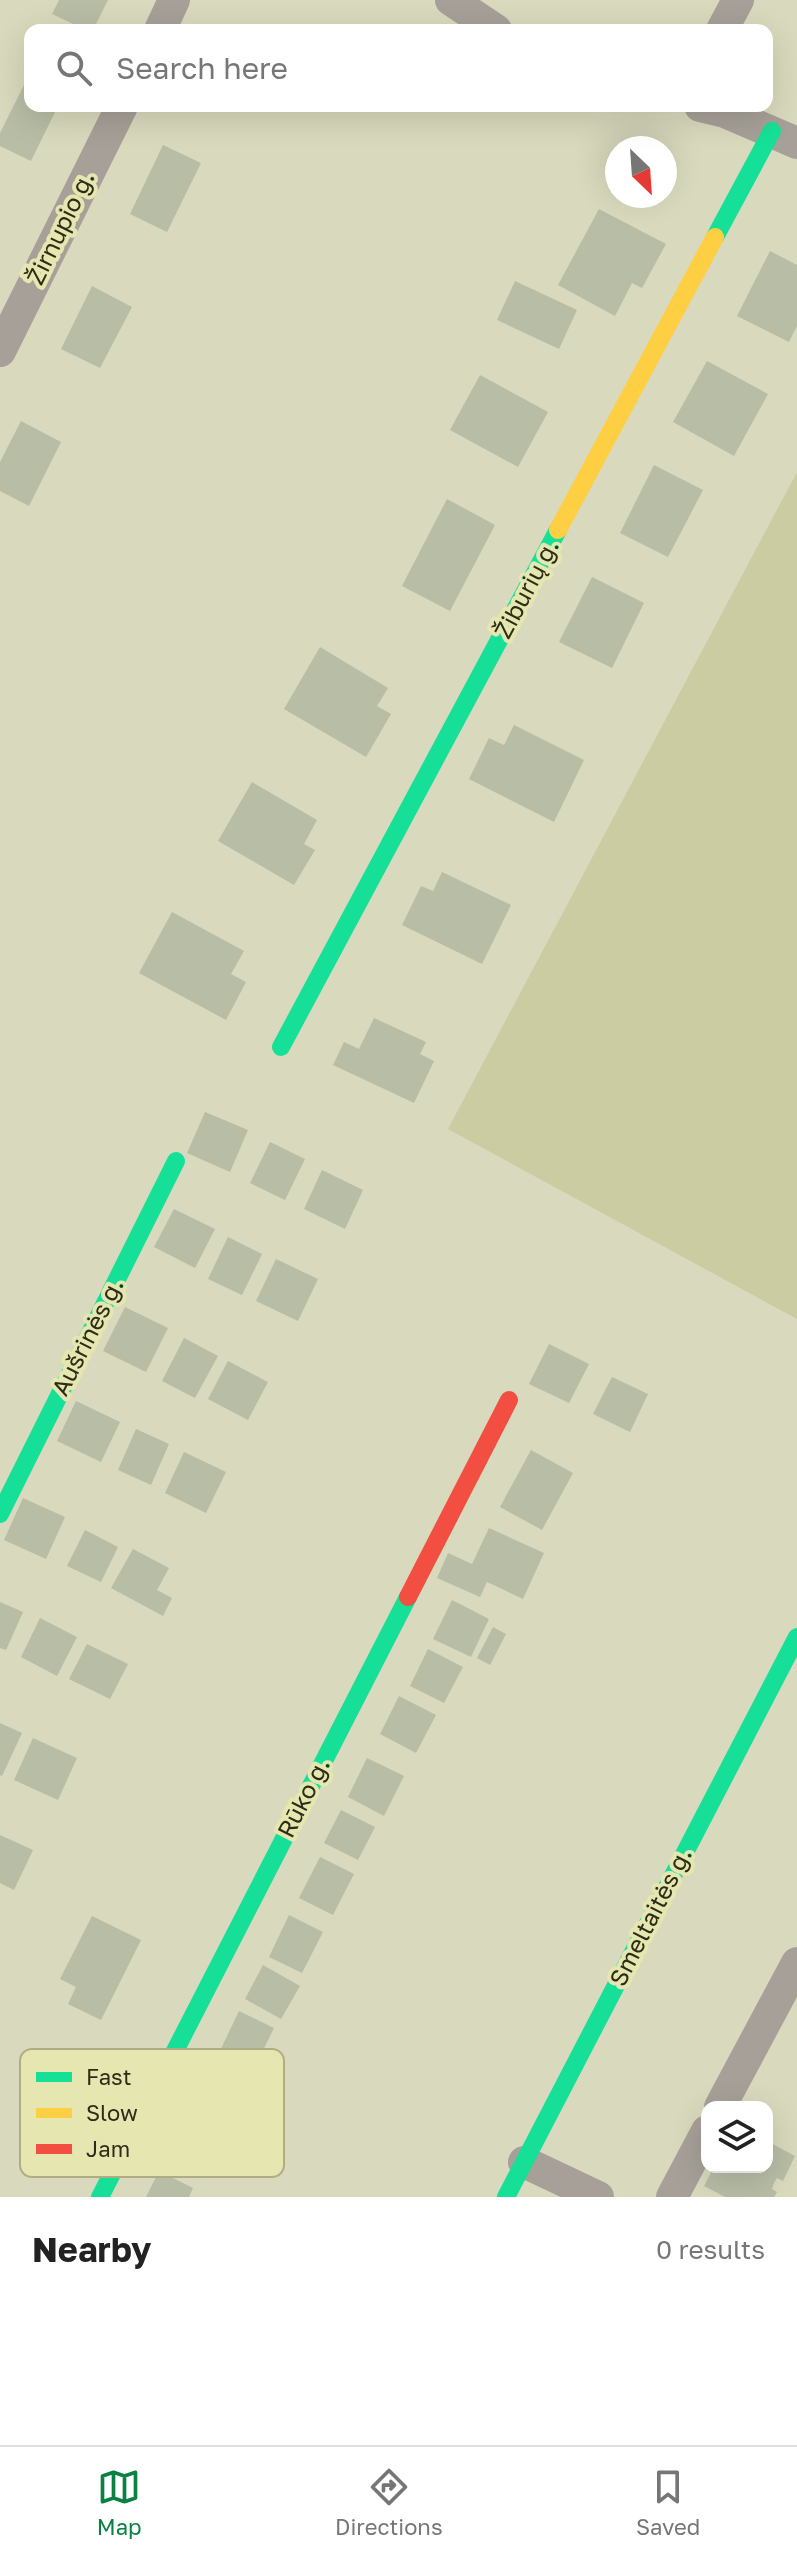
<!DOCTYPE html>
<html lang="en">
<head>
<meta charset="utf-8">
<style>
	body { margin:0; font-family:"Golos Text",sans-serif; background:#f2f2f2; color:#222 }
	.controls { position:absolute; right:24px; bottom:24px; display:grid; overflow:hidden; border-radius:16px; box-shadow:0 8px 32px #0002 }
	.controls button { width:72px; height:72px; display:grid; place-items:center; padding:0; border:0; border-bottom:2px solid #e0e0e0; background:#fff; color:#222; font:40px sans-serif }
	.compass { position:absolute; left:605px; top:136px; width:72px; height:72px; border-radius:50%; background:#fff; box-shadow:0 8px 32px #0002; rotate:155deg }
	.list { margin:0; padding:0; list-style:none }
	h2 { display:flex; justify-content:space-between; align-items:center; height:104px; margin:0; padding:0 32px; font-size:34px }
	h2 small { font-size:26px; font-weight:400; color:#767676 }
	.icon { flex:none; width:44px; height:44px; fill:none; stroke:currentColor; stroke-width:2; stroke-linecap:round; stroke-linejoin:round }
	.map { position:relative; flex:none; width:797px; height:2197px; overflow:hidden }
	.search { position:absolute; background:#fff; box-shadow:0 8px 32px #0002; left:24px; right:24px; top:24px; height:88px; display:flex; align-items:center; gap:20px; box-sizing:border-box; padding:0 28px; border-radius:16px; color:#767676; font-size:30px }
	.sheet { height:248px; background:#fff }
	nav { display:flex; justify-content:space-around; align-items:center; box-sizing:border-box; height:112px; border-top:2px solid #e0e0e0; background:#fff; font-size:22px; color:#767676 }
	nav a { display:grid; justify-items:center; gap:4px }
	nav .on { color:#0b8043 }
	.map>svg:first-child { display:block }
</style>
</head>
<body>
<div class="map">
<svg width="797" height="2197" viewBox="0 0 797 2197">
	<rect width="100%" height="100%" fill="#d9d9bd"/>
	<path fill="#cbcca1" d="M797 472V1319L448 1129Z"/>
	<g fill="#b8bda6">
		<path d="M59 0H108L93 30H86L52 14Z"/>
		<path d="M26 81 30 83V106H58L31 161 0 146V133Z"/>
		<path d="M163 145 201 163 167 232 130 214Z"/>
		<path d="M599 209 666 244 642 288 632 283 615 316 558 285Z"/>
		<path d="M770 251 797 265V326L789 342 737 316Z"/>
		<path d="M515 281 577 310 559 349 497 320Z"/>
		<path d="M92 286 132 307 100 368 61 349Z"/>
		<path d="M707 361 768 394 734 456 673 422Z"/>
		<path d="M480 375 548 412 518 467 450 430Z"/>
		<path d="M21 421 61 442 29 506 0 491V462Z"/>
		<path d="M654 465 703 490 668 557 620 533Z"/>
		<path d="M447 499 495 525 450 611 402 586Z"/>
		<path d="M592 577 644 603 612 668 559 642Z"/>
		<path d="M320 647 388 688 377 706 391 714 366 757 284 709Z"/>
		<path d="M514 725 584 760 554 822 469 779 489 738 504 745Z"/>
		<path d="M252 782 317 820 304 844 315 850 294 885 218 841Z"/>
		<path d="M442 872 511 905 482 964 402 925 421 886 433 891Z"/>
		<path d="M172 912 244 951 231 974 246 982 226 1020 139 973Z"/>
		<path d="M374 1018 426 1042 420 1054 434 1061 414 1103 333 1065 344 1042 359 1049Z"/>
		<path d="M205 1112 248 1130 230 1172 187 1153Z"/>
		<path d="M270 1142 305 1159 285 1200 250 1183Z"/>
		<path d="M322 1170 363 1190 345 1229 304 1209Z"/>
		<path d="M174 1209 215 1229 195 1268 154 1247Z"/>
		<path d="M228 1237 262 1254 242 1295 208 1279Z"/>
		<path d="M276 1259 318 1279 298 1321 256 1301Z"/>
		<path d="M125 1307 168 1328 146 1372 103 1351Z"/>
		<path d="M184 1338 218 1356 195 1398 162 1381Z"/>
		<path d="M549 1344 589 1364 569 1403 529 1384Z"/>
		<path d="M228 1361 268 1382 248 1420 208 1399Z"/>
		<path d="M612 1377 648 1394 630 1432 593 1414Z"/>
		<path d="M76 1401 120 1422 101 1462 57 1441Z"/>
		<path d="M136 1429 169 1444 151 1485 118 1470Z"/>
		<path d="M531 1450 573 1473 542 1530 500 1507Z"/>
		<path d="M184 1452 226 1472 206 1513 165 1493Z"/>
		<path d="M23 1498 65 1517 46 1559 4 1540Z"/>
		<path d="M489 1528 544 1553 523 1599 487 1582 480 1597 437 1578 448 1553 472 1564Z"/>
		<path d="M85 1530 118 1547 101 1582 67 1566Z"/>
		<path d="M133 1549 169 1568 157 1590 172 1598 163 1616 111 1588Z"/>
		<path d="M452 1600 489 1619 471 1657 433 1639Z"/>
		<path d="M0 1602 23 1612 6 1650 0 1648Z"/>
		<path d="M40 1618 77 1637 57 1676 21 1657Z"/>
		<path d="M493 1627 506 1634 490 1665 477 1658Z"/>
		<path d="M87 1644 128 1664 110 1699 69 1679Z"/>
		<path d="M428 1649 463 1667 444 1703 410 1686Z"/>
		<path d="M399 1696 436 1715 416 1753 380 1734Z"/>
		<path d="M0 1723 22 1733 2 1776 0 1775Z"/>
		<path d="M33 1738 77 1758 58 1800 14 1780Z"/>
		<path d="M367 1758 404 1776 384 1816 348 1797Z"/>
		<path d="M341 1810 375 1827 358 1860 324 1843Z"/>
		<path d="M0 1835 33 1850 14 1890 0 1883Z"/>
		<path d="M320 1857 354 1874 333 1915 299 1898Z"/>
		<path d="M289 1915 323 1932 302 1973 269 1957Z"/>
		<path d="M92 1916 141 1940 101 2020 68 2004 76 1987 60 1979Z"/>
		<path d="M263 1965 300 1986 281 2019 245 1999Z"/>
		<path d="M239 2011 274 2028 253 2071 218 2055Z"/>
		<path d="M184 2125 216 2142 197 2178 165 2162Z"/>
		<path d="M767 2141 795 2156 783 2181 777 2178 774 2183 772 2189 777 2192 774 2197H725L704 2186 714 2167H767Z"/>
		<path d="M159 2171 193 2188 189 2197H146Z"/>
	</g>
	<g fill="none" stroke-linecap="round" stroke-linejoin="round">
		<g stroke="#a6a098" stroke-width="32">
			<path d="M451 0 496 30"/>
			<path d="M160 30 174 0"/>
			<path d="M722 30 738 0"/>
			<path d="M700 106 725 112 797 143"/>
			<path d="M0 351 122 106"/>
			<path d="M720 2107 797 1963"/>
			<path d="M524 2162 598 2197"/>
			<path d="M672 2197 707 2131"/>
		</g>
		<g stroke="#16e098" stroke-width="18">
			<path d="M715 237 772 131"/>
			<path d="M281 1047 558 530"/>
			<path d="M0 1514 176 1161"/>
			<path d="M100 2197 408 1597"/>
			<path d="M506 2197 797 1637"/>
		</g>
		<path stroke="#ffcf43" stroke-width="18" d="M558 530 715 237"/>
		<path stroke="#f24e42" stroke-width="18" d="M408 1597 509 1400"/>
	</g>
	<g text-anchor="middle" stroke-width="8" stroke-linejoin="round" paint-order="stroke">
		<g font-size="24" fill="#2c2c17" stroke="#e5e6b0">
			<text transform="translate(61 228) rotate(-64)" y="8">Žirnupio g.</text>
			<text transform="translate(527 589) rotate(-62)" y="8">Žiburių g.</text>
			<text transform="translate(88 1337) rotate(-63)" y="8">Aušrinės g.</text>
			<text transform="translate(304 1798) rotate(-63)" y="8">Rūko g.</text>
			<text transform="translate(651 1917) rotate(-63)" y="8">Smeltaitės g.</text>
		</g>
	</g>
	<rect x="20" y="2049" width="264" height="128" rx="12" fill="#e5e6b0" stroke="#aeae82" stroke-width="2"/>
	<rect x="36" y="2072" width="36" height="10" fill="#16e098"/>
	<rect x="36" y="2108" width="36" height="10" fill="#ffcf43"/>
	<rect x="36" y="2144" width="36" height="10" fill="#f24e42"/>
	<g font-size="22" fill="#2c2c17">
		<text x="86" y="2085">Fast</text>
		<text x="86" y="2121">Slow</text>
		<text x="86" y="2157">Jam</text>
	</g>
</svg>
<div class="controls">
<button><svg class="icon" aria-label="layers" viewBox="0 0 24 24"><path d="M12 4l9 5-9 5-9-5zM3 14l9 5 9-5"/></svg></button>
</div>
<svg class="compass" viewBox="-18 -18 36 36"><path d="M0-13l5 13h-10z" fill="#e53935"/><path d="M0 13l5-13h-10z" fill="#767676"/></svg>
<div class="search"><svg class="icon" aria-label="search" viewBox="0 0 24 24"><circle cx="10" cy="10" r="6"/><path d="M15 15l6 6"/></svg>Search here</div>
</div>
<section class="sheet">
<h2>Nearby<small>0 results</small></h2>
<ul class="list">
</ul>
</section>
<nav>
<a class="on"><svg class="icon" aria-label="map" viewBox="0 0 24 24"><path d="M3 6l6-2 6 2 6-2v14l-6 2-6-2-6 2zM9 4v14M15 6v14"/></svg>Map</a>
<a><svg class="icon" aria-label="directions" viewBox="0 0 24 24"><path d="M12 3l9 9-9 9-9-9zM9 14v-3h6M13 9l2 2-2 2"/></svg>Directions</a>
<a><svg class="icon" aria-label="saved" viewBox="0 0 24 24"><path d="M7 4h10v16l-5-4-5 4z"/></svg>Saved</a>
</nav>
</body>
</html>
